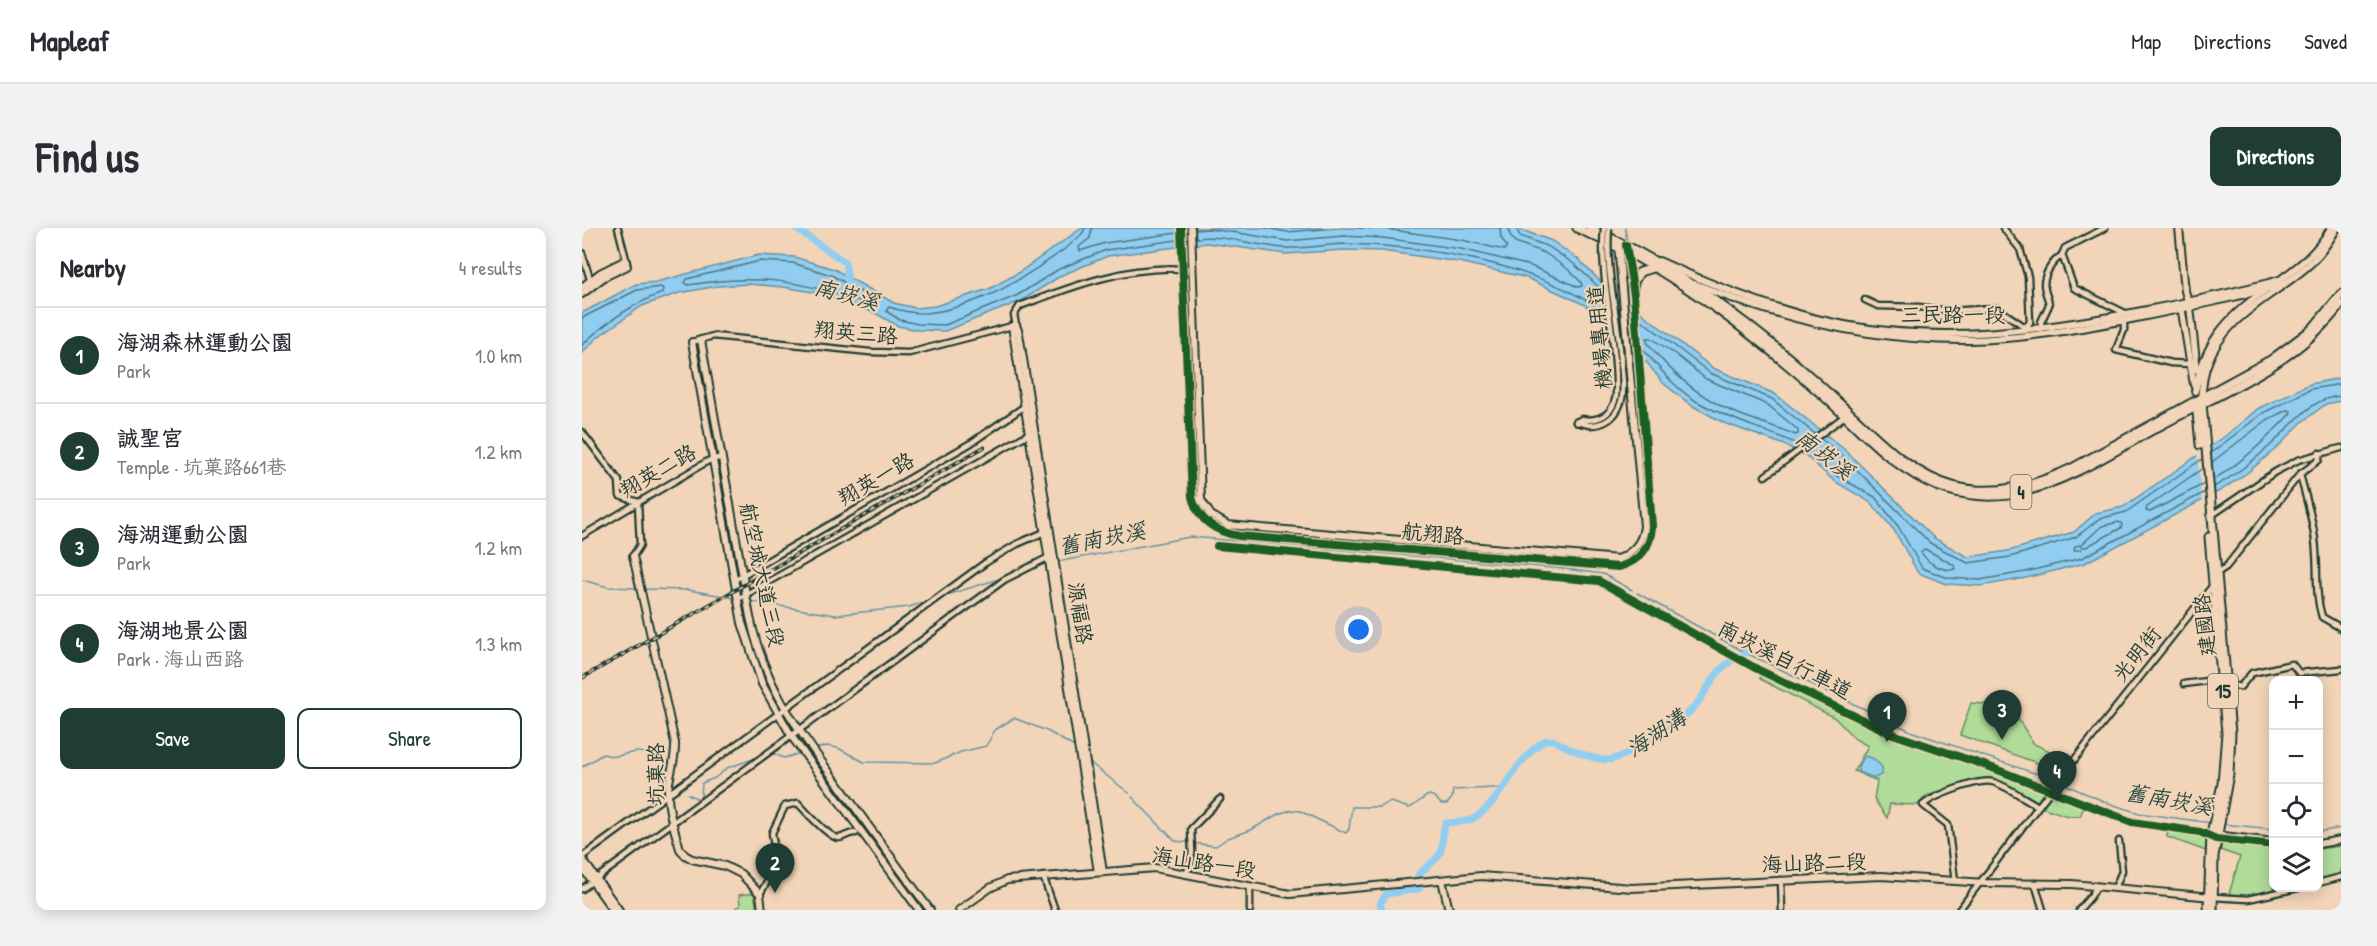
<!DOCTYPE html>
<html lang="en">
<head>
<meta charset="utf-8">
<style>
	body { margin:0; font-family:"Patrick Hand","LXGW WenKai TC",sans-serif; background:#f2f2f3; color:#2b2b33 }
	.controls { position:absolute; right:18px; bottom:18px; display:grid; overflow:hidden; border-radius:12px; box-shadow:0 3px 15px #0003 }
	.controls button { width:54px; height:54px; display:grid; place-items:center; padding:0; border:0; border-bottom:2px solid #e1e1e2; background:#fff; color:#2b2b33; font:30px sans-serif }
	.you { position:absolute; left:777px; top:402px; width:21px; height:21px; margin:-15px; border:4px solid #fff; border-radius:50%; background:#1a73e8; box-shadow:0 0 0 9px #1a73e833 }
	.badge { display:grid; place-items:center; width:39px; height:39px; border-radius:50%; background:#1f3d34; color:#fff; font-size:20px; font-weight:700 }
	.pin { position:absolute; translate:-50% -50px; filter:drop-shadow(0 2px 3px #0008) }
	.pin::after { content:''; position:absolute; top:32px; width:21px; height:18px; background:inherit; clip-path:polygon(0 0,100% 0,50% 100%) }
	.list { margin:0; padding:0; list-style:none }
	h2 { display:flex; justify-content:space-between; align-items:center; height:78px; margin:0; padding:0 24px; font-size:26px }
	h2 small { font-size:20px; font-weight:400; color:#7c7c81 }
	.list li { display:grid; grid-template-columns:39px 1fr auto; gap:18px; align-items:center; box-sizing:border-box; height:96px; padding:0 24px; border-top:2px solid #e1e1e2 }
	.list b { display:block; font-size:22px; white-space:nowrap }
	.list p { margin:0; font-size:20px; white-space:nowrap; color:#7c7c81 }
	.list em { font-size:20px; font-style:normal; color:#7c7c81 }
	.actions { display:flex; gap:12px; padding:18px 24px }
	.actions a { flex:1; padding:14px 0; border:2px solid #1f3d34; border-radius:12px; text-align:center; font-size:21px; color:#1f3d34 }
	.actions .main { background:#1f3d34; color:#fff }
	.icon { flex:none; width:33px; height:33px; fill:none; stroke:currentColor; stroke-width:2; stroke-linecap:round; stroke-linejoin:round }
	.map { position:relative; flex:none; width:1759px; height:682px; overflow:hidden; border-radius:12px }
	header { display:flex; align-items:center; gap:36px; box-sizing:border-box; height:84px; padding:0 30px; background:#fff; border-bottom:2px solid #e1e1e2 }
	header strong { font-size:28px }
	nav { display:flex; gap:33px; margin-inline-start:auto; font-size:21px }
	.intro { display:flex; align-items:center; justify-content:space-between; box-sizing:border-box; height:144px; padding:0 36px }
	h1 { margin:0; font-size:42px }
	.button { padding:15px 27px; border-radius:12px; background:#1f3d34; color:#fff; font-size:21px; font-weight:700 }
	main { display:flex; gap:36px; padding:0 36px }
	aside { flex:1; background:#fff; border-radius:12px; box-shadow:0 3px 15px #0003 }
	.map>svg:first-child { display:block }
</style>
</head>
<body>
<header>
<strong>Mapleaf</strong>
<nav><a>Map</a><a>Directions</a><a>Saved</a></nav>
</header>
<div class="intro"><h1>Find us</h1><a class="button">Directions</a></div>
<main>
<aside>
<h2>Nearby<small>4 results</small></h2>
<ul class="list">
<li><span class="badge">1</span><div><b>海湖森林運動公園</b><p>Park</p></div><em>1.0 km</em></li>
<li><span class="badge">2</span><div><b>誠聖宮</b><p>Temple · 坑菓路661巷</p></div><em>1.2 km</em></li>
<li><span class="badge">3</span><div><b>海湖運動公園</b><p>Park</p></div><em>1.2 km</em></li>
<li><span class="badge">4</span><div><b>海湖地景公園</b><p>Park · 海山西路</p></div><em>1.3 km</em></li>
</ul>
<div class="actions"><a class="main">Save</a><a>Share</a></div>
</aside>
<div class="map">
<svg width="1759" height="682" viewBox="0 0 1759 682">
	<rect width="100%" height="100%" fill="#f2d5b8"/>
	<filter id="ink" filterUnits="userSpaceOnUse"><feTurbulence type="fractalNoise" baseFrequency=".0167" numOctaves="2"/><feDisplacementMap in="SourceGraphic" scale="12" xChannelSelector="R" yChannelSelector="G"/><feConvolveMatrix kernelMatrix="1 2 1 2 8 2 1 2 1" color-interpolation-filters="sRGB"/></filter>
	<g filter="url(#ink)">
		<g fill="#b0db99" stroke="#688c66" stroke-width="1.5">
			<path d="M1176 443 1307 507 1380 530 1464 561 1455 575 1410 552H1401L1344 568 1336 577 1308 576 1305 590 1292 571 1295 553 1272 543 1286 518 1273 511 1253 490 1178 451Z"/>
			<path d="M1389 475 1428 478 1452 516 1487 532 1477 543 1378 507Z"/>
			<path d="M1469 566 1502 579 1498 588C1481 590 1474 582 1457 579Z"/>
			<path d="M1586 602 1614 604 1626 608 1624 623 1585 609Z"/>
			<path d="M1642 612 1691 618 1692 660H1707L1667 669 1647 666 1658 629 1638 622Z"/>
			<path d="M1759 618V647L1737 652 1736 621Z"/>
			<path d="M172 665 175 682H155L154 679 158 678 157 667Z"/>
		</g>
		<g fill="#91cdf1" stroke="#6393a5" stroke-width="1.5">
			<path d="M500 0H934L970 13 996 31 1018 53 1131 140 1193 166 1263 222 1352 310 1386 329 1426 323 1492 304 1514 285 1541 279 1642 209 1677 180 1728 156 1759 150V173L1744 176 1720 194 1696 219 1665 245 1641 261 1503 335 1444 350 1399 358 1365 356 1336 345 1312 302 1288 274 1252 253 1223 227 1200 216 1142 195 1109 177 1081 155 1039 102 1001 76 945 50 877 34 800 23 761 22 704 26 625 15 549 25 526 28 480 47 439 73 363 103 336 102 316 98 293 85 237 65 201 59 167 56 136 58 97 65 60 78 16 109 0 125V85L54 56 74 54 177 27 212 29 252 41 312 75 334 80 353 78 407 61 436 45Z"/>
			<path d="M1283 528 1292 531 1300 539V546L1293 550 1276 544V539Z"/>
		</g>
		<g fill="#f2d5b8">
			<path d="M1035 62 1058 79 1064 138 1040 108Z"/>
			<path d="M1626 217 1631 270 1620 275 1615 224Z"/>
		</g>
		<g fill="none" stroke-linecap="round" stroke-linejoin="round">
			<g stroke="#4d7780" stroke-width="1.5">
				<path d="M503 0C501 14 426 59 410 66 393 73 371 82 352 84 337 87 322 84 307 79L304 83 318 92 336 96 363 97 436 67 477 41 524 22 595 12"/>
				<path d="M510 0 508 10 497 19 498 23 523 15 595 5"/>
				<path d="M684 0 705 4 755 0"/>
				<path d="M777 0 803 1 880 12 922 22 925 19 919 10 918 0"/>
				<path d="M934 0 938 8 967 19 992 36 1020 62"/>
				<path d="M614 2 626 1 657 5 705 13 761 8 801 10 879 21 949 38 996 59 1000 58 999 54 987 42 963 25 933 14 928 8 927 0"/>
				<path d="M614 10C645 6 674 19 705 20 725 21 745 16 764 16 848 18 953 36 1023 84"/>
				<path d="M178 33 211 35 249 47 294 72 295 76 292 78C222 53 180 45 106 57L103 55 105 51Z"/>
				<path d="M0 90 55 62 79 59 81 61 80 65C50 76 23 95 0 117"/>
				<path d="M1058 91 1128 145 1190 171 1233 206"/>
				<path d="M1069 110 1093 126 1124 151 1186 177 1216 202V206L1213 207C1192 197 1168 192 1147 182 1113 166 1087 143 1065 114V110Z"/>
				<path d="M1061 121C1077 140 1093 160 1114 173 1147 192 1183 201 1217 217"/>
				<path d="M1239 211 1260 227 1348 315 1386 335 1428 329 1494 309 1517 291 1544 284 1620 231"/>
				<path d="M1225 221 1255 248 1293 269 1316 298 1340 340 1366 350 1398 352 1443 344 1500 330 1623 264"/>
				<path d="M1629 225 1681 185 1729 161 1759 156"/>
				<path d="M1630 234 1685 192 1705 182 1709 183 1708 186C1685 211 1661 234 1632 251"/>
				<path d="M1621 240 1565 279 1564 283 1568 284 1622 256"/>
				<path d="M1632 259C1654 247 1674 231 1692 214 1712 195 1730 169 1759 168"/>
				<path d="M1537 294 1540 296 1539 300 1504 319H1500L1498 322H1492L1493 318 1499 317 1520 298Z"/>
				<path d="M1343 321 1372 337 1373 341C1361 344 1345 335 1339 324Z"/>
			</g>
			<g stroke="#6393a5" stroke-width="1.5">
				<path d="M1043 0 1045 14"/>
				<path d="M474 334 608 309 983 341 1021 346 1050 362"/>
				<path d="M451 340 466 335"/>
				<path d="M0 352 26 359 55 360"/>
				<path d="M60 361 106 362 153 370"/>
				<path d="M1055 365 1168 427 1331 504 1470 551 1526 575 1557 585 1630 595"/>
				<path d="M362 368 426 348"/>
				<path d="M167 373 253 387 327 379 349 372"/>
				<path d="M232 521 245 518 256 520 282 534 353 535 379 524 404 518 413 502 432 490 467 504 494 520"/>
				<path d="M190 525 202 530 219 525"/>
				<path d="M507 534 547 565"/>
				<path d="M0 539 21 526C25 527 32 529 36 528 51 524 65 520 78 533L80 544 77 566 82 565"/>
				<path d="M915 560H921"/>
				<path d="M106 566 116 571 119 568 120 555 133 550 145 540 177 529"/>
				<path d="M550 569 593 613 634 618 646 610 669 602 696 586 709 582 718 583 764 605 767 601 770 579H797L809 574 827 580C835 577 839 570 847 567L853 569 859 576H865L870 570 871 562 913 560"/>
				<path d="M1640 596 1692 601"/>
				<path d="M1736 604 1759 600"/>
			</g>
			<g stroke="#91cdf1" stroke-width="7">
				<path d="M213 0 263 34 267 58"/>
				<path d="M937 537 951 521 963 512H971C984 519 1009 531 1023 532 1043 533 1102 492 1114 477 1134 451 1131 440 1164 425"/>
				<path d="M800 682 798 676 804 666 837 661 836 647C842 640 854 634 858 625 863 615 858 605 864 595 872 594 881 595 888 592 906 585 924 557 934 541"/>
			</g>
			<g stroke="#1f3d34" stroke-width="9">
				<g id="street">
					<path d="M36 0 45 35"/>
					<path d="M1421 0 1438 21 1446 49 1448 94 1443 100"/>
					<path d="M1523 0 1483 20 1480 27 1492 60 1543 85"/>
					<path d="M0 25 9 54"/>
					<path d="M1283 72 1296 78 1337 79 1368 83 1415 80 1446 101"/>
					<path d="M438 78C488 59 546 37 601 41"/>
					<path d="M1542 92V102L1534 122 1589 135 1608 136"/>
					<path d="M1459 101V94L1467 77C1467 71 1464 68 1463 62 1459 49 1470 34 1480 27"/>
					<path d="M110 114 131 108 288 124 327 125 434 97 432 87 438 78"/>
					<path d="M994 194 1008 197"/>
					<path d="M994 194 1000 191 1006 192"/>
					<path d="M0 204 37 253 38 268 56 274 58 317 51 328"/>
					<path d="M1718 246C1724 271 1733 298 1734 324 1736 347 1733 367 1740 389L1759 400"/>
					<path d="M1183 248 1264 187"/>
					<path d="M1630 287 1693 244 1716 232 1759 220"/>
					<path d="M0 308 126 233 140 229"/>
					<path d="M1635 345 1644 339 1718 246 1737 232V225"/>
					<path d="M154 351 389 215 443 178"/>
					<path d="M156 371 448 205"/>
					<path d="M1602 456 1640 451"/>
					<path d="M1646 456 1658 459 1670 445 1710 436 1717 445 1759 441"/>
					<path d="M0 629 403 335 435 316 465 303"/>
					<path d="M605 645 610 625 609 601 638 571"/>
					<path d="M461 648 473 682"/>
					<path d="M1199 652 1200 682"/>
					<path d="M1373 653 1366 597 1341 577C1351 568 1397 550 1411 554 1425 558 1443 571 1456 578"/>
					<path d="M1453 655 1461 682"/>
					<path d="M1736 655 1759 649"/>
					<path d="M668 658V682"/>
					<path d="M1533 660 1540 643 1537 613"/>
					<path d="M0 661 422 352 469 328"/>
					<path d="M178 666 190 645 193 624 190 605 203 578 216 575C223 583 247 609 256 610 263 610 266 604 274 605"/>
					<path d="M1631 669 1666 671 1716 660"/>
					<path d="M1377 682 1478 550 1632 356"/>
					<path d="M1497 682 1509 668 1515 658"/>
				</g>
			</g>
			<g stroke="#1f3d34" stroke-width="10">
				<g id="secondary">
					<path d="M599 0 610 269C616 292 634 304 657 308L1037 339C1057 333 1069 320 1070 298L1052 67 1044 21"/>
					<path d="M609 0 619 272 629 287 646 297 1037 331C1052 323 1060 315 1062 298L1036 17"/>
					<path d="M1597 0 1603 63 1608 79 1615 142"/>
					<path d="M1077 33C1132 58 1189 81 1248 94 1352 117 1458 103 1560 83 1607 74 1653 64 1698 52"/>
					<path d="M1695 54C1716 39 1736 24 1749 0"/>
					<path d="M1113 56C1200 92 1293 113 1387 112 1442 111 1496 101 1549 91 1600 81 1650 70 1700 57"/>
					<path d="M0 59 18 45 44 32"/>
					<path d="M0 66 22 49 45 38"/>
					<path d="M1599 78 1612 157"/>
					<path d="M434 97 437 105 521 644"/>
					<path d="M430 98 516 644"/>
					<path d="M119 112 168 389C184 464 218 504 262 564 290 603 319 643 348 682"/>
					<path d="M110 114 160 395 180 456 210 509 337 682"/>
					<path d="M1613 163C1623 115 1643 91 1682 63"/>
					<path d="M1619 169C1621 158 1621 147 1625 137 1642 86 1694 68 1730 34 1740 24 1748 12 1755 0"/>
					<path d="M51 328 93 515C94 532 87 547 86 563 85 582 93 603 98 621L103 627 110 631 143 638 159 646 178 666 180 682"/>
					<path d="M1633 607 1692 614"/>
					<path d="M1736 616 1759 612"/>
					<path d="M0 631 37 682"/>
					<path d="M0 639 31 682"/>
					<path d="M860 652 867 682"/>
					<path d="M377 682 408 660 425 652 573 640 708 666 899 648 1050 660 1299 648 1403 655 1490 656 1630 669"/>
				</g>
			</g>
			<g stroke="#1f3d34" stroke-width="11">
				<g id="primary">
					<path d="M995 0 1018 11"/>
					<path d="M1008 0 1019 5"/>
					<path d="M1029 10C1093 40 1153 85 1207 130 1228 148 1248 166 1268 185 1300 214 1328 246 1371 258 1412 269 1453 258 1490 240L1690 131 1730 101 1759 66"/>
					<path d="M1029 16C1103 52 1174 109 1236 163 1271 193 1302 232 1344 253 1371 267 1407 272 1437 265 1487 253 1532 223 1576 199 1640 164 1715 136 1759 76"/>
					<path d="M1051 61 1052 54 1058 44 1071 40"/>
					<path d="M1614 174 1618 217"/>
					<path d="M1620 175 1649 505 1647 546 1632 628 1631 682"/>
					<path d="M1626 682 1629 606 1640 556 1644 505 1627 309"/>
				</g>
			</g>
			<use href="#street" stroke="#f2d5b8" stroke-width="4.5"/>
			<use href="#secondary" stroke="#f2d5b8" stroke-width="6"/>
			<use href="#primary" stroke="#f2d5b8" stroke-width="7"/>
			<g stroke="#1f3d34" stroke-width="4">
				<path id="rail" d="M0 450 402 219"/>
			</g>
			<use href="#rail" stroke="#f2d5b8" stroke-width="1.5" stroke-dasharray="4.5" stroke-linecap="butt"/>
			<g stroke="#1f3d34" stroke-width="9" stroke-linecap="butt">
				<g id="street-bridge">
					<path d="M1006 192C1022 191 1031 184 1034 168 1036 113 1017 54 1022 0"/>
					<path d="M1008 197C1023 197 1034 189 1039 174 1043 162 1040 146 1039 133 1036 90 1023 42 1027 0"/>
				</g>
			</g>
			<use href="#street-bridge" stroke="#f2d5b8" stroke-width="4.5"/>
			<g stroke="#f2d5b8" stroke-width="11">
				<g id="cycleway">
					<path d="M599 0 610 269C616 292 634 304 657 308L1037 339C1057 333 1069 320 1070 298L1052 67 1044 17"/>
					<path d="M635 318 1017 353 1175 441 1308 505 1408 539 1550 594 1618 604 1634 611 1692 617"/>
				</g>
			</g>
			<use href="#cycleway" stroke="#1b5e20" stroke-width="8"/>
		</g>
	</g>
	<g text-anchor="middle" stroke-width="4.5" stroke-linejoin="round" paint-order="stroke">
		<g fill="#f2d5b8" stroke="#5e6b5c" stroke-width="1.5">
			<rect x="1428.5" y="247" width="21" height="34" rx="4.5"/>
			<rect x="1626" y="446" width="30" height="34" rx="4.5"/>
		</g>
		<g font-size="20" font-weight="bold" fill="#1f3d34">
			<text x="1439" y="271">4</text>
			<text x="1641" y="470">15</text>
		</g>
		<g font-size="21" fill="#1f3d34" stroke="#f2d5b8">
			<text x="1371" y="94">三民路一段</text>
			<text transform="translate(274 105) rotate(5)" y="7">翔英三路</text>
			<text transform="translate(1018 109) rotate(-95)" y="7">機場專用道</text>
			<text transform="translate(76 243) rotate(-30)" y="7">翔英二路</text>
			<text transform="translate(294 251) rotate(-30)" y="7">翔英一路</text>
			<text transform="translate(851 306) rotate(5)" y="7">航翔路</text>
			<text transform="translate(180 347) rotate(78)" y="7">航空城大道三段</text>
			<text transform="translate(498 385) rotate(81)" y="7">源福路</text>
			<text transform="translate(1623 397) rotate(-96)" y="7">建國路</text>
			<text transform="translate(1555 426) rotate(-51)" y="7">光明街</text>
			<text transform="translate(1203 432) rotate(27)" y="7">南崁溪自行車道</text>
			<text transform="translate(74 546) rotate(-90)" y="7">坑菓路</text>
			<text transform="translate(622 635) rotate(9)" y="7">海山路一段</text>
			<text transform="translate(1232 635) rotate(-2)" y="7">海山路二段</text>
		</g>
		<g font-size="22" font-style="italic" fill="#2a4b47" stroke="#f2d5b8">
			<text transform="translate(265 66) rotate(15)" y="8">南崁溪</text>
			<text transform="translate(1243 226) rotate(38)" y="8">南崁溪</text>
			<text transform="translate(520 310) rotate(-11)" y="8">舊南崁溪</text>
			<text transform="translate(1074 505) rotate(-34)" y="8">海湖溝</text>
			<text transform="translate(1587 571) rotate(10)" y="8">舊南崁溪</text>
		</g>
	</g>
</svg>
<div class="controls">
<button>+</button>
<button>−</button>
<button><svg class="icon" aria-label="locate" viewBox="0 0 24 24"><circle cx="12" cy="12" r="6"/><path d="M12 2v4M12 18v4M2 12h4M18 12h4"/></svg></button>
<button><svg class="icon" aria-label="layers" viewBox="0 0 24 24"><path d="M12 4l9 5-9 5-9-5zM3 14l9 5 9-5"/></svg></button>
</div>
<div class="you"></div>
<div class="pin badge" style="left:1305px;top:514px">1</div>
<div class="pin badge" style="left:193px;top:665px">2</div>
<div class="pin badge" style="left:1420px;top:512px">3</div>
<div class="pin badge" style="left:1475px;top:573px">4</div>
</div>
</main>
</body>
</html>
